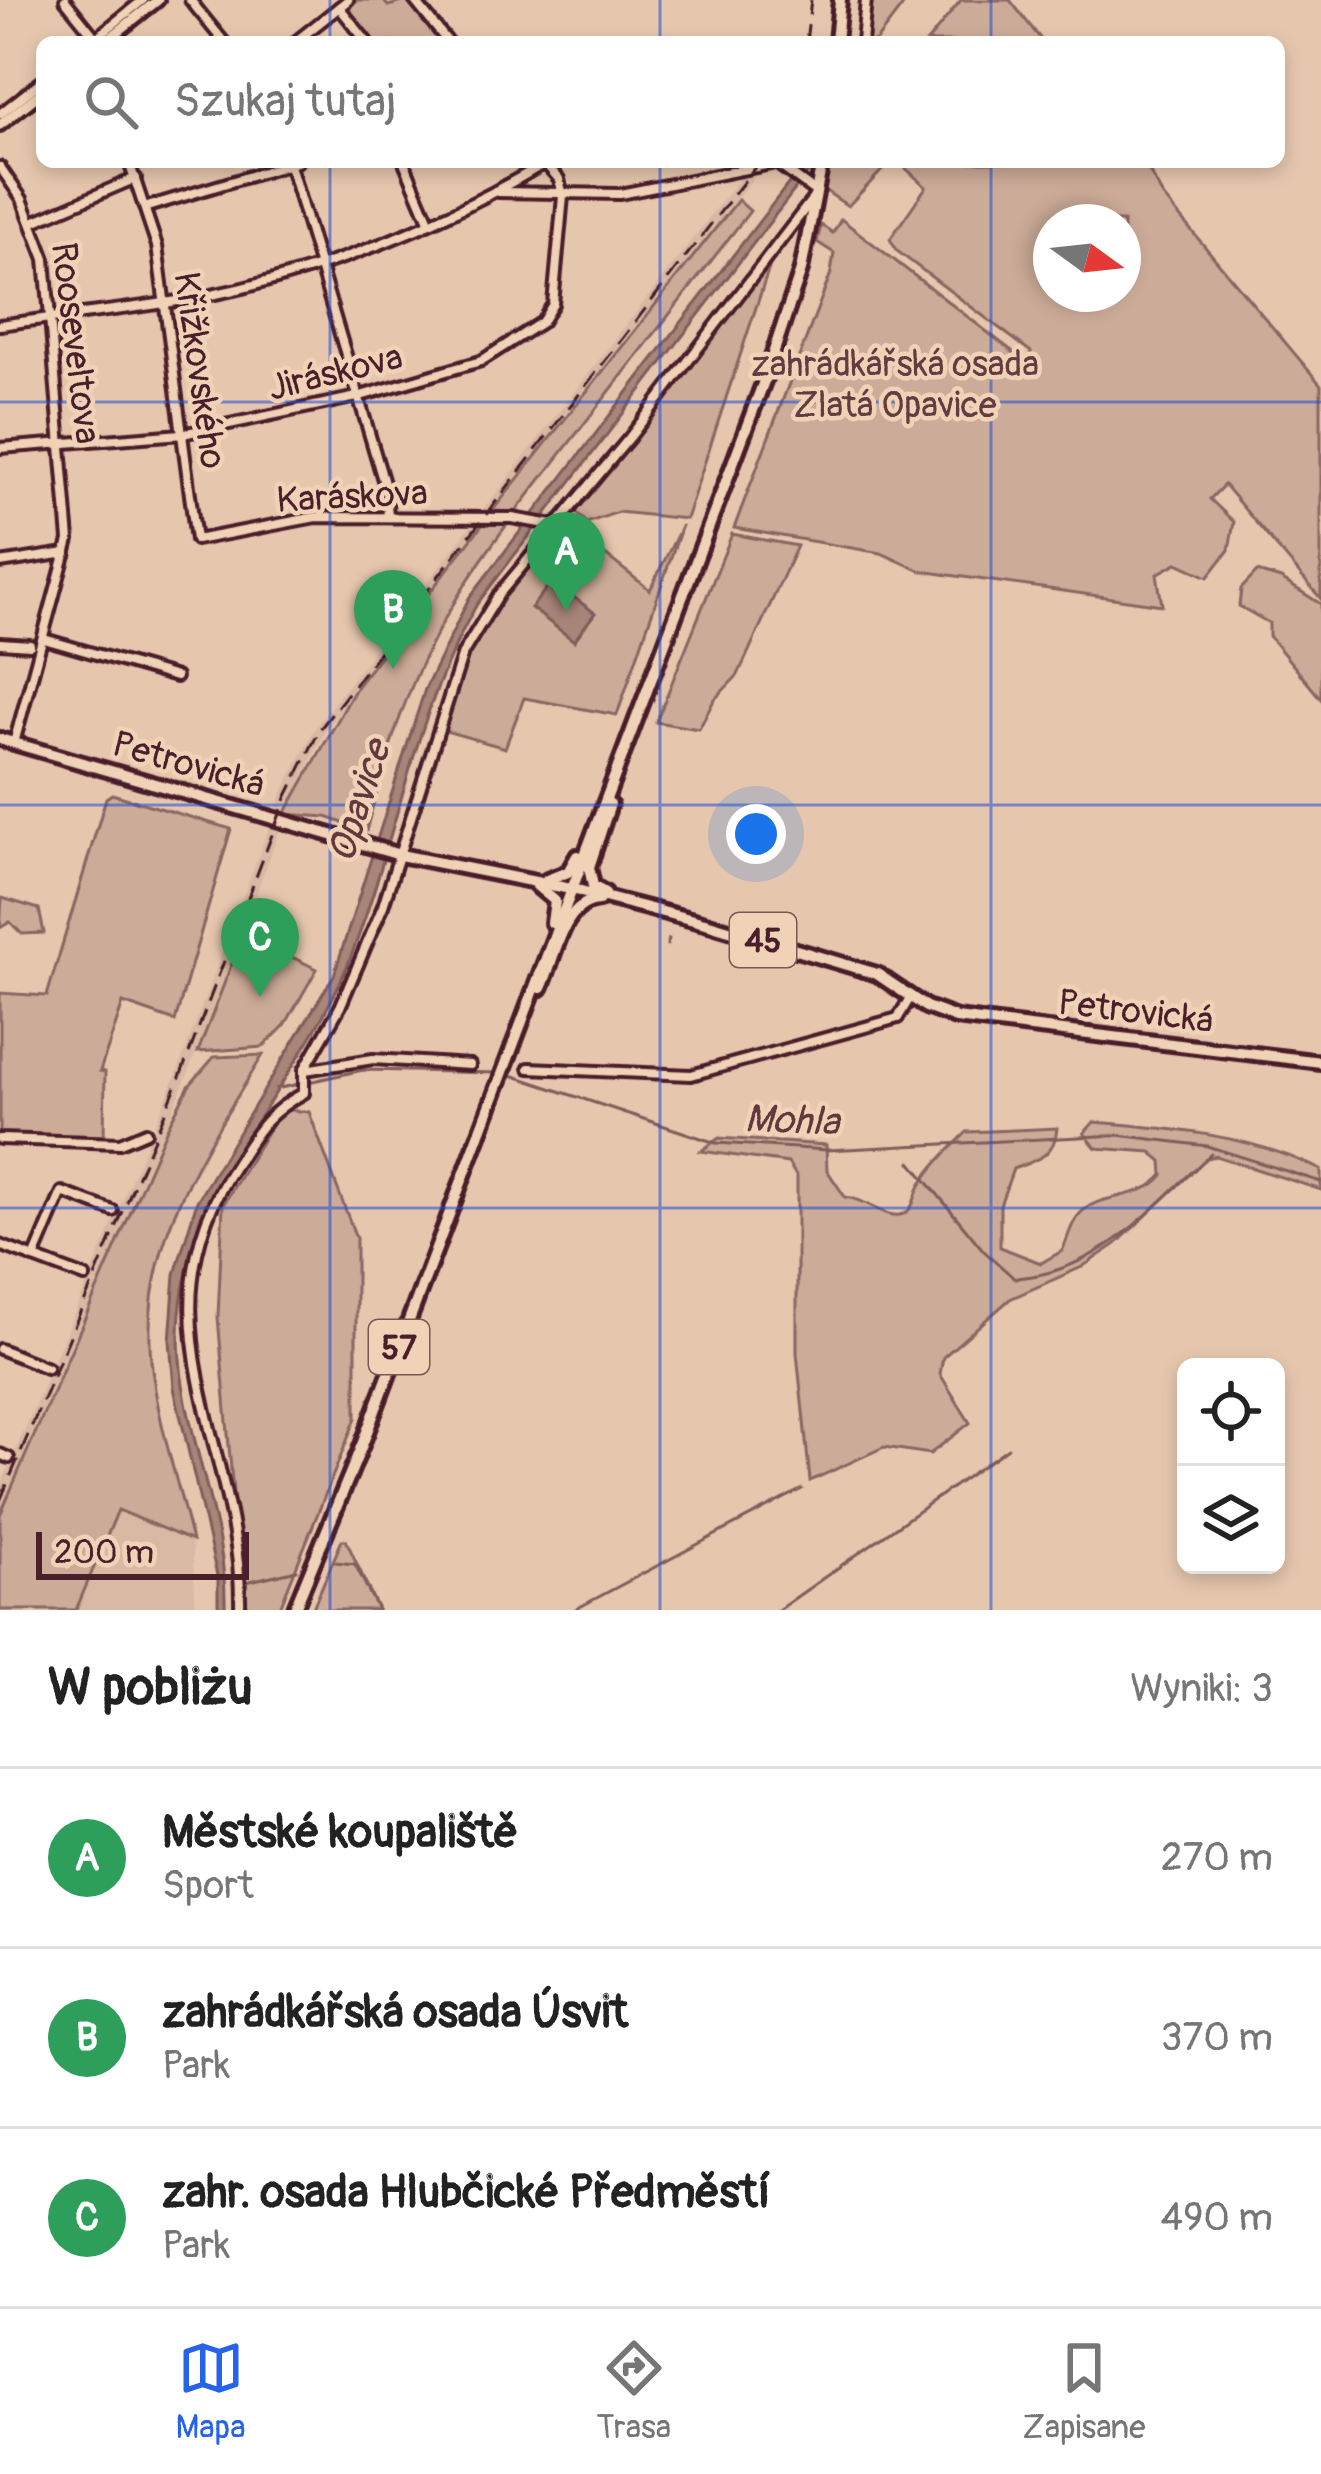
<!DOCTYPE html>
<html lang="pl">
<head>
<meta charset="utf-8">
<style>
	body { margin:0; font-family:Pangolin,sans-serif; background:#f6f6f6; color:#222 }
	.controls { position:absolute; right:36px; bottom:36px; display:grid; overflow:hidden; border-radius:18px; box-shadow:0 6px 18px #0003 }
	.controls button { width:108px; height:108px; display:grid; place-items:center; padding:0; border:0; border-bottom:3px solid #e0e0e0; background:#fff; color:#222; font:60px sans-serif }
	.compass { position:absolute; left:1033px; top:204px; width:108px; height:108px; border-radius:50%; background:#fff; box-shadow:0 6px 18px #0003; rotate:105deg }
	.scale { position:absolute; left:36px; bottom:30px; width:213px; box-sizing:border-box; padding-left:12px; border:6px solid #4a1f2b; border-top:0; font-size:33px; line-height:42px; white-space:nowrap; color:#4a1f2b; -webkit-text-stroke:9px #f0d2b6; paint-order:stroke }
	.you { position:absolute; left:756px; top:834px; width:42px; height:42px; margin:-30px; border:9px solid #fff; border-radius:50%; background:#1a73e8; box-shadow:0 0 0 18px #1a73e833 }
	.badge { display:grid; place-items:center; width:78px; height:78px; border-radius:50%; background:#2563eb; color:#fff; font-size:39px; font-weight:700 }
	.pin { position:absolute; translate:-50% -99px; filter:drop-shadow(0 3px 6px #0008) }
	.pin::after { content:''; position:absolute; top:63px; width:42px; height:36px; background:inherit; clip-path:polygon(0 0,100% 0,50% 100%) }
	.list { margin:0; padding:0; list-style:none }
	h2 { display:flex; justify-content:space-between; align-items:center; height:156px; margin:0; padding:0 48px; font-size:51px }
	h2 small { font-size:39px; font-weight:400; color:#767676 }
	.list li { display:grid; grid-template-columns:78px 1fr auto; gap:36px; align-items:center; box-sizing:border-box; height:180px; padding:0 48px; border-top:3px solid #e0e0e0 }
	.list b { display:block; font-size:45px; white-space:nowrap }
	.list p { margin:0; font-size:39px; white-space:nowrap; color:#767676 }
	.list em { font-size:39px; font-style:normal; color:#767676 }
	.icon { flex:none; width:66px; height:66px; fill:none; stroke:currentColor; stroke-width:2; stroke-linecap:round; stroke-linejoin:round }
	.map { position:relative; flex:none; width:1321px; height:1610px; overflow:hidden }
	.search { position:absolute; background:#fff; box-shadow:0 6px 18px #0003; left:36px; right:36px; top:36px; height:132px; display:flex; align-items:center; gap:30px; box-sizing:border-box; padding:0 42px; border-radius:18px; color:#767676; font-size:45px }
	.sheet { height:696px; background:#fff }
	nav { display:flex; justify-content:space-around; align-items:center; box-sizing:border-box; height:168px; border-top:3px solid #e0e0e0; background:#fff; font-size:33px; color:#767676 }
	nav a { display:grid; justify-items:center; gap:6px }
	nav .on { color:#2563eb }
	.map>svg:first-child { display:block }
</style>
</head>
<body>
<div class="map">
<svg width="1321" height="1610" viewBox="0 0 1321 1610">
	<rect width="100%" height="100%" fill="#e6c7ae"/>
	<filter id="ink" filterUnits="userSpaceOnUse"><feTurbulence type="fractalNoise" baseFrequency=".00833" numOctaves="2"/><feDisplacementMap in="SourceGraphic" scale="24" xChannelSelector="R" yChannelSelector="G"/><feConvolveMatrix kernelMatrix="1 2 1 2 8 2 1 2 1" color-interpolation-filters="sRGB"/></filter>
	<g filter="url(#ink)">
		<g fill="#d9b9a3">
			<path d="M752 162H765L325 732 291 801 186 1079 0 1515V1487L176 1075 281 796 316 726Z"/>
			<path d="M118 1509 192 1541 196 1610H76Z"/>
		</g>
		<g fill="#ccab98" stroke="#8b6562" stroke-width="3" fill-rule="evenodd">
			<path d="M352 0H383L388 6 410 0 444 42H371L344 7Z"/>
			<path d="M870 0H907L875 42H865Z"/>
			<path d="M961 0H1010L1043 42H927Z"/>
			<path d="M832 162H890L848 206 815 184Z"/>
			<path d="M899 162H1144L1164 198 1321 385V599L1224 485 1210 499 1234 522 1229 550 1208 577 1177 563 1157 574 1162 605 921 571 881 553 734 528 831 273 834 253 817 242 821 225 833 233 841 219 1030 365 1031 352 897 251 890 239 926 187ZM1123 222V294H1051V222Z"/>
			<path d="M738 200 750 211 514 514H490Z"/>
			<path d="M774 253 686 519 618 512 587 523 575 511Z"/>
			<path d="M508 523C427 631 400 701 366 831L326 817 285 814 357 686 482 525Z"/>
			<path d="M682 525 617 715 524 698 505 748 442 730C462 655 504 568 576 532L650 590Z"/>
			<path d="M732 534 797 546 738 675 714 700 699 729 656 722Z"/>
			<path d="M1257 572 1281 579 1321 604V699L1269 636V623L1239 606 1241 589Z"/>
			<path d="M112 794 231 829 175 1021 123 1003 100 1071 105 1072 104 1138 0 1134V993L47 996 106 798Z"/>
			<path d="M2 898 39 909 44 933 22 934 10 922 0 928Z"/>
			<path d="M243 934 317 969 285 1025 263 1047 198 1052Z"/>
			<path d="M263 1055C204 1151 140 1242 151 1360 157 1420 178 1482 192 1541L118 1510 76 1610H0V1515L167 1128 189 1086 214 1057Z"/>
			<path d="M281 1109 309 1112 356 1238V1418L279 1610H243L218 1317 223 1205Z"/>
			<path d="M1094 1122C1170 1128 1252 1135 1321 1170V1190L1216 1156 1207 1158 1116 1244 1082 1267 1010 1299 943 1357 940 1374 970 1423 930 1454 884 1447 810 1481 797 1353V1177L788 1163 701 1151 719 1138 826 1145 827 1170 845 1197C867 1199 884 1218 900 1215 915 1212 914 1194 921 1184 933 1164 951 1148 967 1132L1057 1128C1055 1156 1037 1160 1013 1169L1000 1205V1247L1041 1263 1062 1251C1068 1240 1070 1225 1078 1216 1099 1190 1140 1203 1163 1175L1162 1161 1151 1152 1096 1148 1084 1133Z"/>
			<path d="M342 1540H346L378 1610H312Z"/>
		</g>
		<g fill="#a88479" stroke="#825c5a" stroke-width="3">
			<path d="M805 162H816L477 604C412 717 396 844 348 964 298 1087 192 1175 180 1314 171 1415 228 1509 225 1610H218V1580L174 1388 170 1341 175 1274 197 1201 334 975 425 689 469 598Z"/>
			<path d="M552 581 595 613 574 641 531 608Z"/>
		</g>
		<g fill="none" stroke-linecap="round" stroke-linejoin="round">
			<g stroke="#825c5a" stroke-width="3">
				<path d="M667 945 669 939"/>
				<path d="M508 1074 716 1143 827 1150 1118 1135 1207 1146 1321 1182"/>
				<path d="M276 1089 363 1070 498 1073"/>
				<path d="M911 1162 984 1251 1014 1278C1101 1273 1150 1209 1211 1154"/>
				<path d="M335 1562 355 1564 378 1610"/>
				<path d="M246 1582 297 1570"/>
				<path d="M574 1610 802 1489"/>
				<path d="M778 1610 1008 1448"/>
			</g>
			<g stroke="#4a1f2b" stroke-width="16">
				<g id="street">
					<path d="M65 0 98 41"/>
					<path d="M190 0 224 42"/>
					<path d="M414 0 448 42"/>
					<path d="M339 7 367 42"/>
					<path d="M91 42 143 0"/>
					<path d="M295 42 348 0"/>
					<path d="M862 42 866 0"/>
					<path d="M0 114 42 81"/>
					<path d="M129 162 157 246 196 540 316 517 512 518 558 526"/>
					<path d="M289 162 386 490 388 516"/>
					<path d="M404 162 429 221"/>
					<path d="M0 167 22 199 45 259 69 540 14 743"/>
					<path d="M498 192 620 194 776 163"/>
					<path d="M147 207 297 162"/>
					<path d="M33 222 136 178"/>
					<path d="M0 325C70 314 142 309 211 295 325 272 445 223 545 163"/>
					<path d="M0 448 182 434 357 397 481 361 542 322 553 304 563 196 559 179 544 162"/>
					<path d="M0 563 66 553"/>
					<path d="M44 639 176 677"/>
					<path d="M0 643 30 645"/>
					<path d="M529 1068 691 1075 898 1018 911 996"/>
					<path d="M305 1070 373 1059 470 1065"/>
					<path d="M0 1139 120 1143 146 1132"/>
					<path d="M0 1245 85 1277"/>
					<path d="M34 1258 62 1192 113 1211"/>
					<path d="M0 1349 47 1368"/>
					<path d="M0 1454 9 1458"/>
					<path d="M240 1610C244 1451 131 1320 236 1164 258 1130 267 1113 304 1093V1070L340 1007 383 906 463 653 499 594 630 437 817 193 776 163"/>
				</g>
			</g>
			<g stroke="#4a1f2b" stroke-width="18">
				<g id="secondary">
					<path d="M105 42 158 0"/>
					<path d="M0 125 42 92"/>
				</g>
			</g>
			<g stroke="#4a1f2b" stroke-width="20">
				<g id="primary">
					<path d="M836 42 840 0"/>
					<path d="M0 739 400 855 581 891 709 924 877 974 926 1007 956 1018 1321 1062"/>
					<path d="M547 880 568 872 577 856"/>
					<path d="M537 886 555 901 552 923"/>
					<path d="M605 893 593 886 589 867 610 804"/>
					<path d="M541 988C555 960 561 902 599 900"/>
					<path d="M294 1610 362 1445 764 381 801 270 822 162"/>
				</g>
			</g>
			<use href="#street" stroke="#f0d2b6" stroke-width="8"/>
			<use href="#secondary" stroke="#f0d2b6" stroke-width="9"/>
			<use href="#primary" stroke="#f0d2b6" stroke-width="10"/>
			<g stroke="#4a1f2b" stroke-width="3" stroke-dasharray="18 9" stroke-linecap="butt">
				<path d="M806 42 811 0"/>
				<path d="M0 1501 180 1077 286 798 320 729 759 162"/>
			</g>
		</g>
	</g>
	<path fill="none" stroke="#1d4ed8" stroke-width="3" stroke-opacity="0.55" d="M330 0V42M660 0V42M991 0V42M330 162V1610M660 162V1610M991 162V1610M0 402H1321M0 805H1321M0 1208H1321"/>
	<g text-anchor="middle" stroke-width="9" stroke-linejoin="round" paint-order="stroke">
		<g fill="#f0d2b6" stroke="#7c5555" stroke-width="3">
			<rect x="730" y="913" width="66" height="54" rx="9"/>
			<rect x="369" y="1320" width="60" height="54" rx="9"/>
		</g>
		<g font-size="33" font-weight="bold" fill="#4a1f2b">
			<text x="763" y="952">45</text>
			<text x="399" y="1359">57</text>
		</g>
		<g font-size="36" fill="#4a1f2b" stroke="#f0d2b6">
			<text transform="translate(77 343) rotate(83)" y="13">Rooseveltova</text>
			<text transform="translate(201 370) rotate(82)" y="13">Křižkovského</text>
			<text transform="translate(335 371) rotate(-14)" y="13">Jiráskova</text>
			<text transform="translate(352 495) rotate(-3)" y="13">Karáskova</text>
			<text transform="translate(189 763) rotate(16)" y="13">Petrovická</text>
			<text transform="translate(1136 1010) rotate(7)" y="13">Petrovická</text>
		</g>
		<g font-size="36" fill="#643b41" stroke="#f0d2b6">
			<text x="895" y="376">zahrádkářská osada<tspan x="895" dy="41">Zlatá Opavice</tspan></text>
		</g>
		<g font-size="39" font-style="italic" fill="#62383e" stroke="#f0d2b6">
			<text transform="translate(358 801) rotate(-72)" y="14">Opavice</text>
			<text transform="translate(792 1119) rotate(2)" y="14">Mohla</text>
		</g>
	</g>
</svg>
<div class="controls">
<button><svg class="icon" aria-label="locate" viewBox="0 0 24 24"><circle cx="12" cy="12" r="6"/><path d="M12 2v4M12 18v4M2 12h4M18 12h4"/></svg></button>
<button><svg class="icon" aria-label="layers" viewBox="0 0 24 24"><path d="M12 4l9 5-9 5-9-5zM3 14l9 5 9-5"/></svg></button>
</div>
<svg class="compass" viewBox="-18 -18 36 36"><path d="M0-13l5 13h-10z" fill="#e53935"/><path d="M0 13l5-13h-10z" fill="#767676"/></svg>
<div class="scale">200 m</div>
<div class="you"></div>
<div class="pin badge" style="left:566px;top:611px;background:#2e9e5b">A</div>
<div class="pin badge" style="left:393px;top:669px;background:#2e9e5b">B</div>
<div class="pin badge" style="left:260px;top:997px;background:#2e9e5b">C</div>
<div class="search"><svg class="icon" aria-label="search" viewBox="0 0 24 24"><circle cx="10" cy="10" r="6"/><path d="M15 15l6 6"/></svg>Szukaj tutaj</div>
</div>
<section class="sheet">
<h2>W pobliżu<small>Wyniki: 3</small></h2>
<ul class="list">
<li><span class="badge" style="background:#2e9e5b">A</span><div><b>Městské koupaliště</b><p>Sport</p></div><em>270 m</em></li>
<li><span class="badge" style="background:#2e9e5b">B</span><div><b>zahrádkářská osada Úsvit</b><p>Park</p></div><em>370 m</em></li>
<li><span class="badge" style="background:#2e9e5b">C</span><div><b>zahr. osada Hlubčické Předměstí</b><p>Park</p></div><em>490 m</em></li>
</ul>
</section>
<nav>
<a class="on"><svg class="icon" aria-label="map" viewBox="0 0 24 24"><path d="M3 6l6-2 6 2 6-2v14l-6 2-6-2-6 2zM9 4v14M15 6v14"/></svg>Mapa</a>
<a><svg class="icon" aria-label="directions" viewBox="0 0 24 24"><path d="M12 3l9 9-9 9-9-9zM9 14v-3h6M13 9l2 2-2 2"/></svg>Trasa</a>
<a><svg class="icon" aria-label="saved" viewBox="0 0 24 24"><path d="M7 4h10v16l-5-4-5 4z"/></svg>Zapisane</a>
</nav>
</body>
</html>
